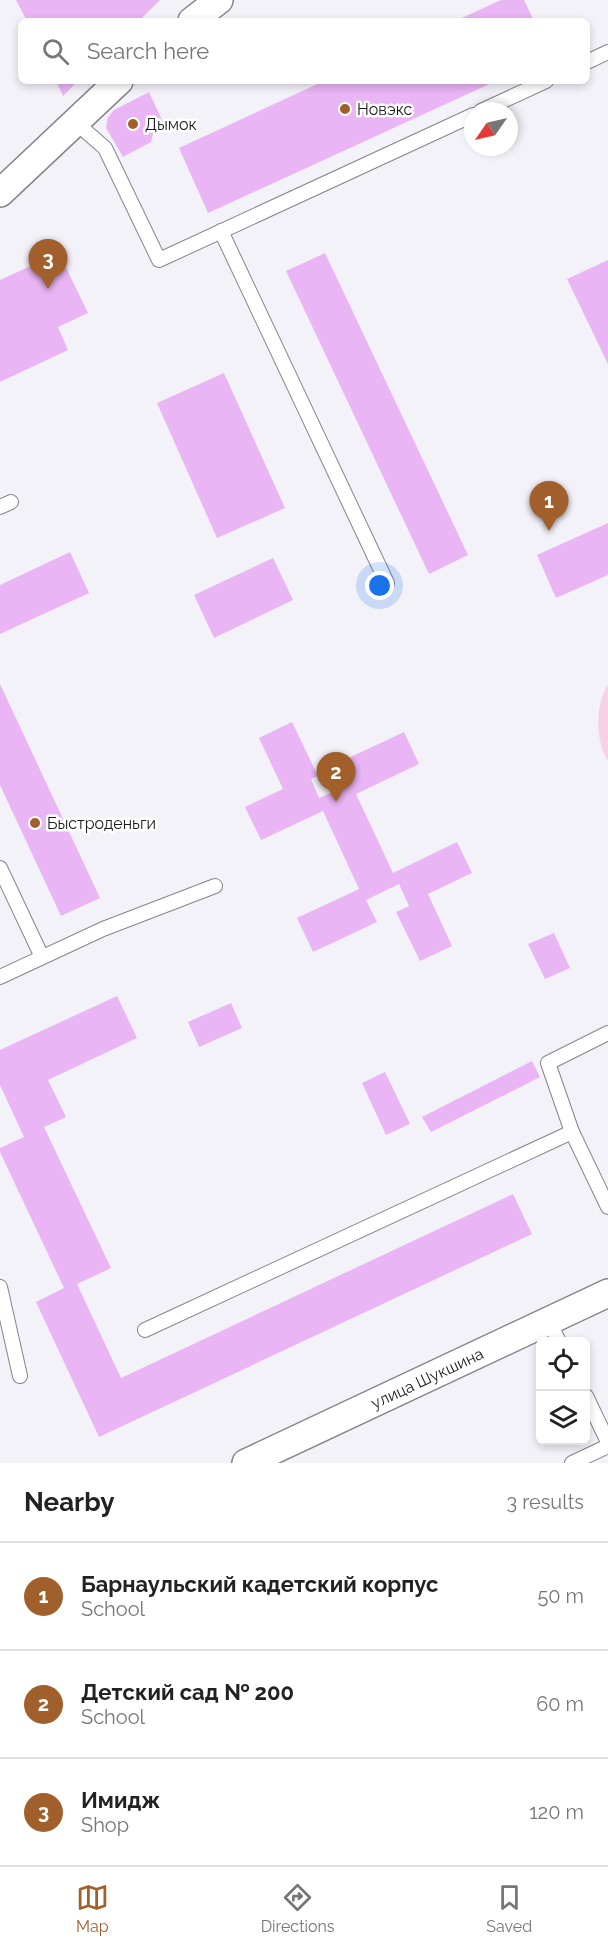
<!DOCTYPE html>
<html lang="en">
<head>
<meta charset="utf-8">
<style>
	body { margin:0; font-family:Raleway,sans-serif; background:#f2f2f2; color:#222 }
	.controls { position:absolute; right:18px; bottom:18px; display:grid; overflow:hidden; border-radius:9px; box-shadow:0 3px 9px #0003 }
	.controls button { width:54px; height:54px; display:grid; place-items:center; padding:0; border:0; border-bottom:2px solid #e0e0e0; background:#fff; color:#222; font:30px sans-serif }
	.compass { position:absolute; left:464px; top:102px; width:54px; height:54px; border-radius:50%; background:#fff; box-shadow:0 3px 9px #0003; rotate:236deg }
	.you { position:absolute; left:380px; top:586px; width:21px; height:21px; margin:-15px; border:4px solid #fff; border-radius:50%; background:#1a73e8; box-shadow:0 0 0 9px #1a73e833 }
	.badge { display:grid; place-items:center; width:39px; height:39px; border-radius:50%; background:#a05f2b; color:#fff; font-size:20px; font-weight:700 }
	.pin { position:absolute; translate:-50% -50px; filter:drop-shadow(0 2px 3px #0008) }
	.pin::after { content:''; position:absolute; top:32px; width:21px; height:18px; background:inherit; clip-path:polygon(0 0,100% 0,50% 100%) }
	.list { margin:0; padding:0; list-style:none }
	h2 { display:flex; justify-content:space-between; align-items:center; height:78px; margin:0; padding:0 24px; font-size:26px }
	h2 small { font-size:20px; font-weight:400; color:#767676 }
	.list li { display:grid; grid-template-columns:39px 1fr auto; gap:18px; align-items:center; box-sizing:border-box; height:108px; padding:0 24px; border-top:2px solid #e0e0e0 }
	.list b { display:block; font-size:22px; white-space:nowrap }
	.list p { margin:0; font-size:20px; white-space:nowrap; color:#767676 }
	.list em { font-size:20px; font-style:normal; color:#767676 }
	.icon { flex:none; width:33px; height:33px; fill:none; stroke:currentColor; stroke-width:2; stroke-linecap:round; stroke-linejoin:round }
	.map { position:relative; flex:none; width:608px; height:1463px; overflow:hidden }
	.search { position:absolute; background:#fff; box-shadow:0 3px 9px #0003; left:18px; right:18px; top:18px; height:66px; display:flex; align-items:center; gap:15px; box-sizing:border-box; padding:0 21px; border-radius:9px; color:#767676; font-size:22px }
	.sheet { height:402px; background:#fff }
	nav { display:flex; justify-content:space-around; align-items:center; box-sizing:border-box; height:84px; border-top:2px solid #e0e0e0; background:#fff; font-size:16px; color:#767676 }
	nav a { display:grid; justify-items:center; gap:3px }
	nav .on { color:#a05f2b }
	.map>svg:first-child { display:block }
</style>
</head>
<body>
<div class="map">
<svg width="608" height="1463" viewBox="0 0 608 1463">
	<rect width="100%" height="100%" fill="#f4f2f9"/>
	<path fill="#f9d1e7" d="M608 685V761C595 741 595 704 608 685Z"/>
	<g fill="#e9b5f4">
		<path d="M16 0H160L139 21H27Z"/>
		<path d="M501 0H524L534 21H455Z"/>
		<path d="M56 81H78L63 96Z"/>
		<path d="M324 81H496L208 213 179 148Z"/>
		<path d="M149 92 163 122 155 126 151 142 123 157 106 128 108 117 114 110Z"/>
		<path d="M59 253 88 313 58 327 68 350 0 382V280Z"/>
		<path d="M325 253 468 555 429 574 286 271Z"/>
		<path d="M608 260V364L567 279Z"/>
		<path d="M224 373 285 508 217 538 157 403Z"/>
		<path d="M608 523V575L556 598 537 555Z"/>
		<path d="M70 552 89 593 0 634V585Z"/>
		<path d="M273 558 293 600 214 638 194 595Z"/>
		<path d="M0 684 100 898 61 916 0 785Z"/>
		<path d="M292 722 318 776 311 779 319 798 350 784 340 762 404 732 419 764 356 794 393 873 457 842 472 873 428 894 452 946 420 961 396 912 409 906 399 884 366 900 377 922 313 952 297 918 359 889 323 811 261 840 245 807 283 789 259 738Z"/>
		<path d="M554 933 570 968 545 979 528 944Z"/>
		<path d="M117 996 137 1038 48 1080 66 1117 44 1127 111 1268 77 1284 121 1378 513 1194 532 1234 99 1437 36 1302 64 1288 0 1152V1148L24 1137 0 1085V1050Z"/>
		<path d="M231 1003 242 1028 199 1047 188 1022Z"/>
		<path d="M532 1061 540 1077 431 1132 422 1117Z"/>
		<path d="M385 1072 410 1124 386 1135 362 1083Z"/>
	</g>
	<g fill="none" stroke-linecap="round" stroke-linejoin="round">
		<g stroke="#85848a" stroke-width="16">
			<g id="lane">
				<path d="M587 62 608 52"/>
				<path d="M481 111 546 81"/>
				<path d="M75 122 105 148 159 260 473 115"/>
				<path d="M221 231 387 583"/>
				<path d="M0 507 11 502"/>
				<path d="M0 868 42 957"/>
				<path d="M0 977 103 929 215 886"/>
				<path d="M608 1033 548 1063 572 1132 608 1207"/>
				<path d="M0 1287 20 1376"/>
				<path d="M549 1321 559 1342"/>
				<path d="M145 1330 572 1132"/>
				<path d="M586 1396 608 1442"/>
				<path d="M572 1463 608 1446"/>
			</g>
		</g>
		<g stroke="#85848a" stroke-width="30">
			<g id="street">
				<path d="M192 21 219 0"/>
				<path d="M0 193 119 81"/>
				<path d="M246 1463 608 1293"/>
			</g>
		</g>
		<use href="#lane" stroke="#fff" stroke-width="14"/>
		<use href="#street" stroke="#fff" stroke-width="27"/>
	</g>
	<g fill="#a05f2b" stroke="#fff" stroke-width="2">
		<circle cx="345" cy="109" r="6"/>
		<circle cx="133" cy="124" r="6"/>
		<circle cx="35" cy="823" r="6"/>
	</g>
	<g text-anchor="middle" stroke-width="5" stroke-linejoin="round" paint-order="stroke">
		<g font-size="16" fill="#1b1a1c" stroke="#fff" text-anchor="start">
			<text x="357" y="115">Новэкс</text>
			<text x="145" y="130">Дымок</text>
			<text x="47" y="829">Быстроденьги</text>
		</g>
		<g font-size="16" fill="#1b1a1c" stroke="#fff">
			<text transform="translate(427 1378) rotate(-25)" y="6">улица Шукшина</text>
		</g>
	</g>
</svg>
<div class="controls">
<button><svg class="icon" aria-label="locate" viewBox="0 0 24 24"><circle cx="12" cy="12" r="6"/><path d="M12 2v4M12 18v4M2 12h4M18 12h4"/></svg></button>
<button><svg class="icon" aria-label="layers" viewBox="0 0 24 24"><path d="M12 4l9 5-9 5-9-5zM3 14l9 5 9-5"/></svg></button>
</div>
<svg class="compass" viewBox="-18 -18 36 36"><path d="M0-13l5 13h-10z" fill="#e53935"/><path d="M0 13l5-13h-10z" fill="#767676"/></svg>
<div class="you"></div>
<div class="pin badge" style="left:549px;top:531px">1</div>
<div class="pin badge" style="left:336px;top:802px">2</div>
<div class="pin badge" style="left:48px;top:289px">3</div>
<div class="search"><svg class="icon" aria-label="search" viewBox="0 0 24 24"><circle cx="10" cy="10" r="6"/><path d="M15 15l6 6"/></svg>Search here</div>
</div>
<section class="sheet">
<h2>Nearby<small>3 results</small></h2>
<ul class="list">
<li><span class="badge">1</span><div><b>Барнаульский кадетский корпус</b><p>School</p></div><em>50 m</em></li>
<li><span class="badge">2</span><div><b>Детский сад № 200</b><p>School</p></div><em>60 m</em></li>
<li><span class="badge">3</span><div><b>Имидж</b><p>Shop</p></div><em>120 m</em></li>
</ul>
</section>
<nav>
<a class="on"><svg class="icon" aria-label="map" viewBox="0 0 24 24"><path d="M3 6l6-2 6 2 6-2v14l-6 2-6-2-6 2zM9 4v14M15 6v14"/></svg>Map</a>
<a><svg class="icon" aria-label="directions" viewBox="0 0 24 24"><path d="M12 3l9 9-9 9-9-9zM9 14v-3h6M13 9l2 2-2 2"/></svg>Directions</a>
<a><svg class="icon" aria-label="saved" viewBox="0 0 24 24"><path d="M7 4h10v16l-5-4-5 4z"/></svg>Saved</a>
</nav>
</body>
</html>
